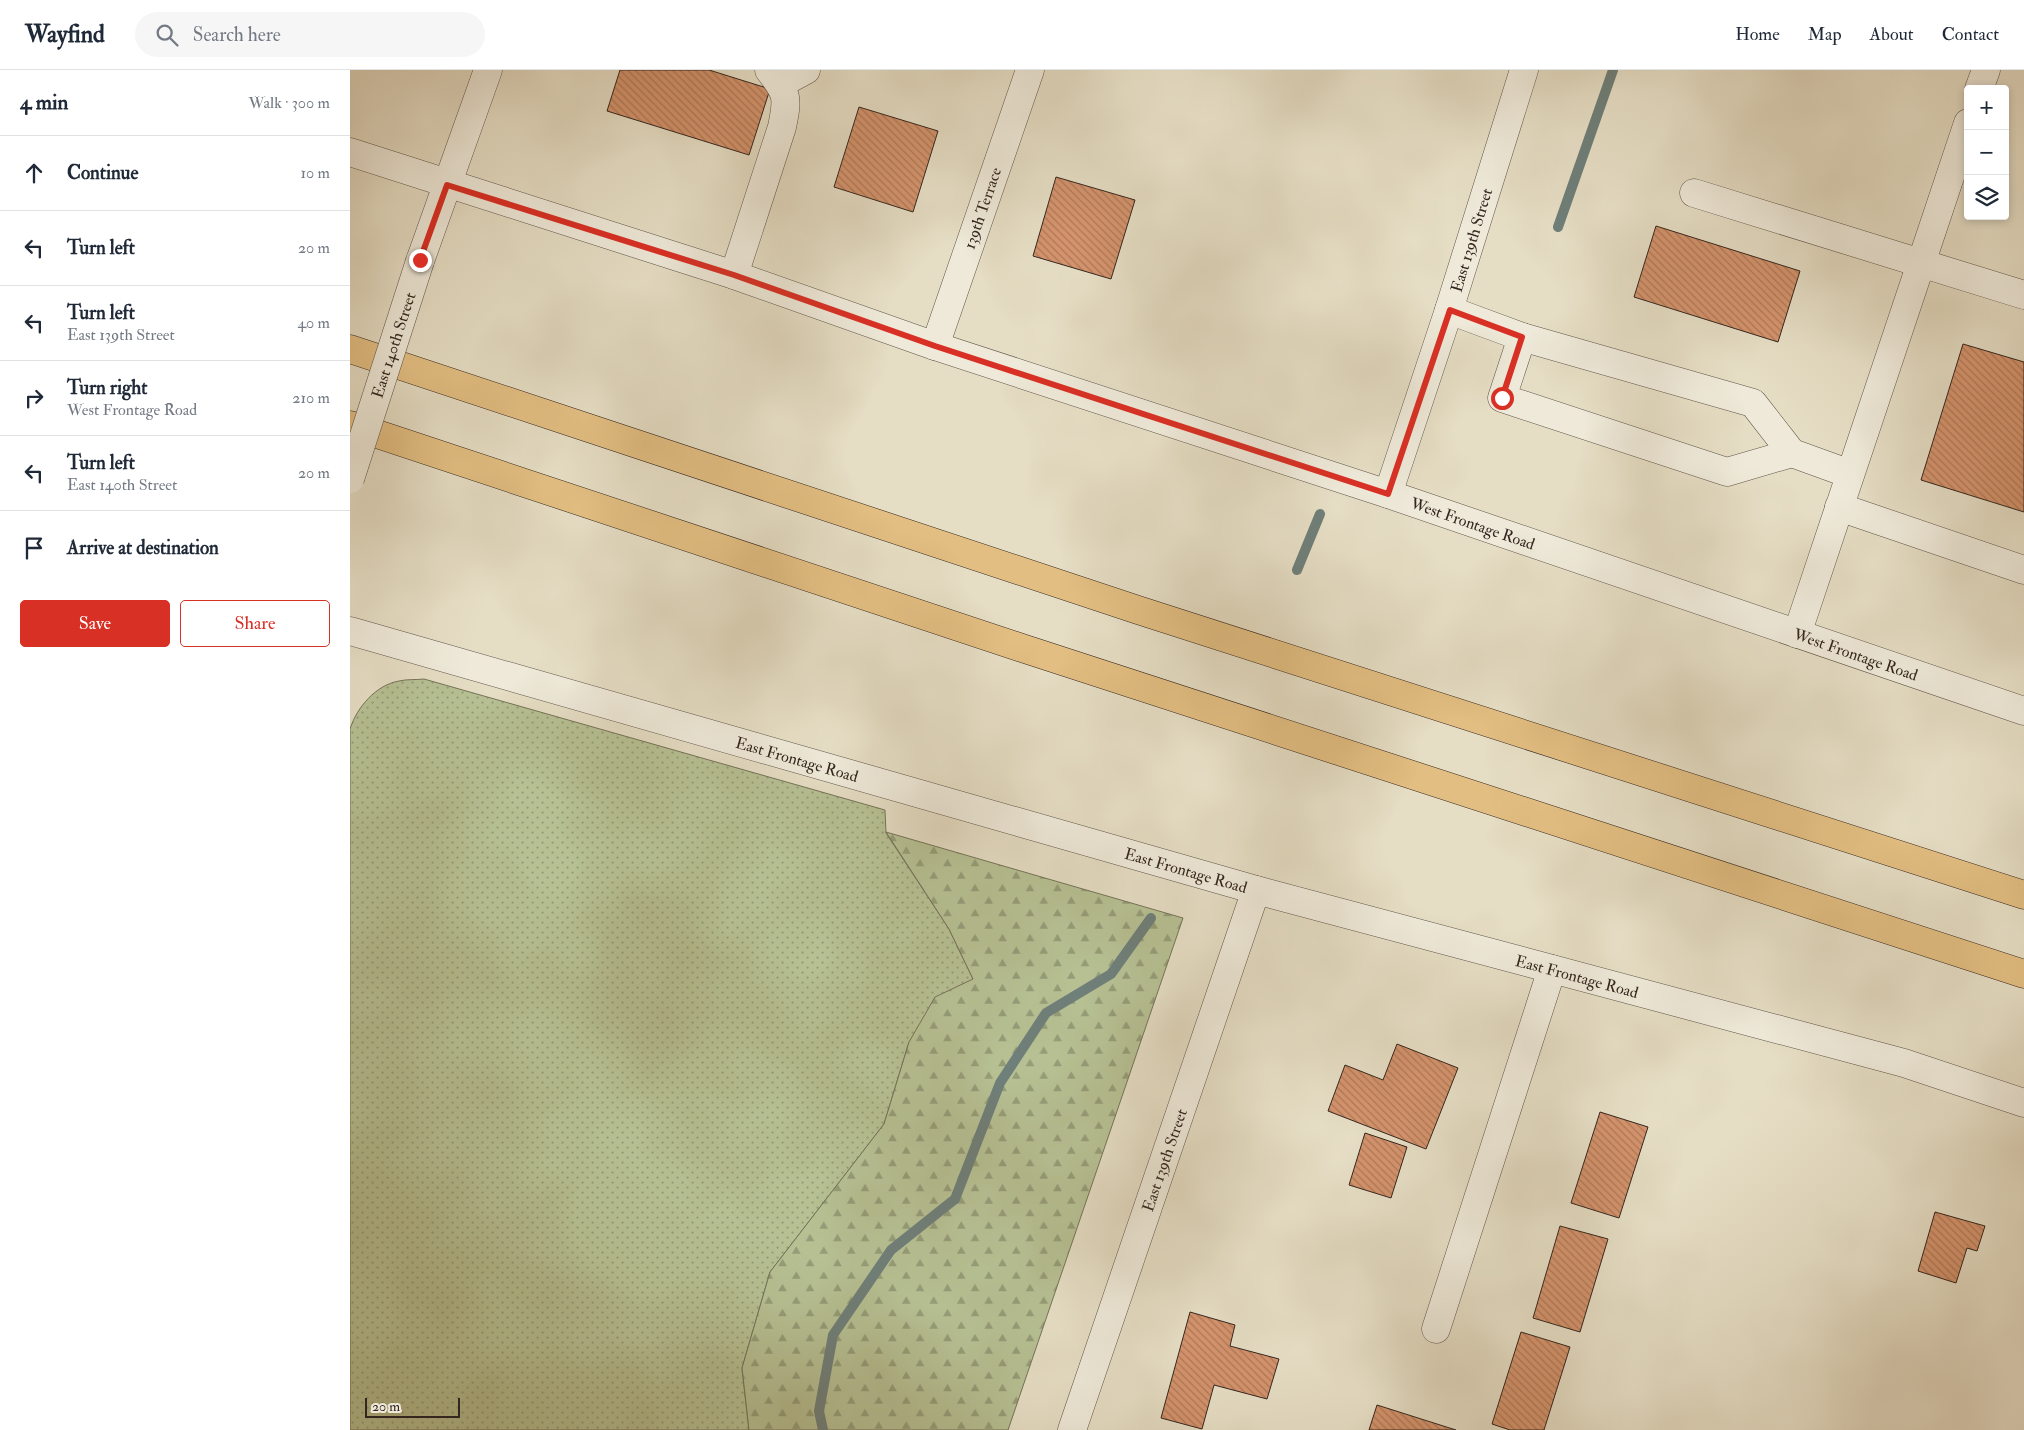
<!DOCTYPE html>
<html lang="en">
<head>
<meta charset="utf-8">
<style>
	body { margin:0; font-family:"IM FELL Double Pica",serif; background:#f6f6f7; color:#1f2937 }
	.controls { position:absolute; right:15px; top:15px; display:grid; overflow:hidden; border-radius:5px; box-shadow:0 2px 8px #0003 }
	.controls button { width:45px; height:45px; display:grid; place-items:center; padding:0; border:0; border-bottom:1px solid #e0e1e3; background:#fff; color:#1f2937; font:25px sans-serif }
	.scale { position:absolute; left:15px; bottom:12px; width:95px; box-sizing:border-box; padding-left:5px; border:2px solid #34261f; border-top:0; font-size:14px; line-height:18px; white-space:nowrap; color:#34261f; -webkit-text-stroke:4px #eee9d9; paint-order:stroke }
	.stop { position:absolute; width:15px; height:15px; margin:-11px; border:4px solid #d93025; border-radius:50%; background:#fff }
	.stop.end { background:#d93025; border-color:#fff; box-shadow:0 1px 5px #0008 }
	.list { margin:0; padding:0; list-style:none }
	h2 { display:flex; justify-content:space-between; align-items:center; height:65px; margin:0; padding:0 20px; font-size:21px }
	h2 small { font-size:16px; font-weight:400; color:#747a83 }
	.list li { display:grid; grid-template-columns:32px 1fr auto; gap:15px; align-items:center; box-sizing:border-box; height:75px; padding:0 20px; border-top:1px solid #e0e1e3 }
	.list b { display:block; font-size:19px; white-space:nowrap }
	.list p { margin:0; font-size:16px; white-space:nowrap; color:#747a83 }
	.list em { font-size:16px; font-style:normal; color:#747a83 }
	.actions { display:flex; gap:10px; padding:15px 20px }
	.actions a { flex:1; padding:11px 0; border:1px solid #d93025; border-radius:5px; text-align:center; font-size:18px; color:#d93025 }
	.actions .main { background:#d93025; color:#fff }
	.icon { flex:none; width:28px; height:28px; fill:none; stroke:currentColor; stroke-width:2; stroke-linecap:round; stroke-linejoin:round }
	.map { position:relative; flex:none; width:1674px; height:1360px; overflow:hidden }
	header { display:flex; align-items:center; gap:30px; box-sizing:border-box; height:70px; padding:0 25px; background:#fff; border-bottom:1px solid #e0e1e3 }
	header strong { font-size:24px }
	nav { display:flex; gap:28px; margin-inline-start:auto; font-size:18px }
	.search { width:350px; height:45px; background:#f6f6f7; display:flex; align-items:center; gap:12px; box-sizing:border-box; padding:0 18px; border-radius:28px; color:#747a83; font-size:19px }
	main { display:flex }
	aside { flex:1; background:#fff }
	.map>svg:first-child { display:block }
</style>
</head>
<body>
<header>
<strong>Wayfind</strong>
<div class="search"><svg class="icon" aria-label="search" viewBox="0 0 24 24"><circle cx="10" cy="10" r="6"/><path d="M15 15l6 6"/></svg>Search here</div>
<nav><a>Home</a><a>Map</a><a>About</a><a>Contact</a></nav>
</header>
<main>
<aside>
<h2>4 min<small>Walk · 300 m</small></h2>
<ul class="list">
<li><svg class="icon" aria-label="ahead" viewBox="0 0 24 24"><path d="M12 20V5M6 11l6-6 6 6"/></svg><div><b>Continue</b></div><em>10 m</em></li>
<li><svg class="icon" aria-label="left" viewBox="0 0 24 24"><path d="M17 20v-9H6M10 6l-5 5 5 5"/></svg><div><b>Turn left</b></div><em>20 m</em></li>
<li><svg class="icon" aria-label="left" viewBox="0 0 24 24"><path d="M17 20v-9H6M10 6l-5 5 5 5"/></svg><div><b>Turn left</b><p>East 139th Street</p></div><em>40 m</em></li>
<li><svg class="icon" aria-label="right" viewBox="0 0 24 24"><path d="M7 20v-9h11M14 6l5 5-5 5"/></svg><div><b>Turn right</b><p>West Frontage Road</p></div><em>210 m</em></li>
<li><svg class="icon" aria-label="left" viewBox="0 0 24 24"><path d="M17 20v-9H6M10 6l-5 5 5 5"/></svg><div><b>Turn left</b><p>East 140th Street</p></div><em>20 m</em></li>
<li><svg class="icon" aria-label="arrive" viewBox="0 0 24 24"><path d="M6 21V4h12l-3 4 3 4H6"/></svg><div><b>Arrive at destination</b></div></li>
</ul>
<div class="actions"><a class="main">Save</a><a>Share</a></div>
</aside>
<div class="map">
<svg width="1674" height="1360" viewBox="0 0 1674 1360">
	<defs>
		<pattern id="grass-dots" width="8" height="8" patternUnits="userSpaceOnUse" patternTransform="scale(1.25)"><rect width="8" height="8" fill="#b6c093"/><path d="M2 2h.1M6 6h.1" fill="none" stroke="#959c77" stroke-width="1.8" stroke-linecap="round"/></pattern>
		<pattern id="forest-firs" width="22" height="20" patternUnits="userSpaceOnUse" patternTransform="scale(1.25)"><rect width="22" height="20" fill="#b6c093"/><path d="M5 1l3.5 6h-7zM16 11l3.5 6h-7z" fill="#959c77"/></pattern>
		<pattern id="building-back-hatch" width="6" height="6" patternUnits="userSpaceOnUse" patternTransform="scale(1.25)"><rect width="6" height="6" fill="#d4936c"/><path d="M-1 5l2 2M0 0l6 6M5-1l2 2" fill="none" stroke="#ad7858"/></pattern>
	</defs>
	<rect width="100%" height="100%" fill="#e5ddc4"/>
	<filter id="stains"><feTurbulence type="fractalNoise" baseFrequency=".004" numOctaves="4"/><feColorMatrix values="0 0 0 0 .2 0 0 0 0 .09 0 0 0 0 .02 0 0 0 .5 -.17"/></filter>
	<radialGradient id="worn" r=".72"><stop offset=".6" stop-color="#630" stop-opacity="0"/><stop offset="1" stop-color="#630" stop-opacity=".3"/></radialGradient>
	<path fill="url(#grass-dots)" stroke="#757359" d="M74 609 535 740 536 763 599 859 623 909 559 972 534 1054 420 1202 392 1298 399 1360H0V659C7 637 26 615 49 611 57 609 66 610 74 609Z"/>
	<path fill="url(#forest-firs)" stroke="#757359" d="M536 762 833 848 658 1360H399L392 1298 420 1202 534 1054 559 972 585 927 623 909 599 859Z"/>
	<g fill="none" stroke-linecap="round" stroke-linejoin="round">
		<g stroke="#6f7f79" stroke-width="10">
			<path d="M1208 157 1263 0"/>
			<path d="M947 500 970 444"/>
			<path d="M473 1360 469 1341 483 1265 541 1180 605 1129 650 1013 696 943 761 904 801 848"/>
		</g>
	</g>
	<g fill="url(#building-back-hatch)" stroke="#34261f">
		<path d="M270 0H359L420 19 399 85 257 41Z"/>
		<path d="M509 37 588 61 563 142 484 117Z"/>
		<path d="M706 107 785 130 761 209 683 186Z"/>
		<path d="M1306 156 1450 201 1428 272 1284 227Z"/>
		<path d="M1613 274 1674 292V442L1571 410Z"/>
		<path d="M1047 974 1108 998 1076 1079 978 1041 995 995 1033 1010Z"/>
		<path d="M1250 1042 1298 1057 1269 1148 1221 1133Z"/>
		<path d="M1015 1063 1057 1077 1041 1128 999 1115Z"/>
		<path d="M1585 1142 1635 1156 1627 1181 1617 1178 1606 1213 1568 1201Z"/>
		<path d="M1210 1156 1258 1169 1230 1262 1183 1248Z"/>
		<path d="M840 1242 885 1255 880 1276 929 1289 917 1329 864 1315 852 1359 811 1348Z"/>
		<path d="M1171 1262 1220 1277 1194 1360H1160L1142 1354Z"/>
		<path d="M1027 1335 1106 1360H1019Z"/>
	</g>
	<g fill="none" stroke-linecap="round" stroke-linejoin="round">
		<g stroke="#605448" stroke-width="29">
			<g id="minor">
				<path d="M430 14 456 0"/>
				<path d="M1629 19 1636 0"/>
				<path d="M0 82 384 205 585 276 1038 424 1674 641"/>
				<path d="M1344 123 1674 225"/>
				<path d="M70 191 138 0"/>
				<path d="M384 205 432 57C438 28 438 24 419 0"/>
				<path d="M1099 240 1172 267 1403 333 1442 383 1500 404"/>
				<path d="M1172 267 1152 328 1377 402 1442 383"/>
				<path d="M585 276 680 0"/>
				<path d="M1038 424 1099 240 1174 0"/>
				<path d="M1489 437 1674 500"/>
				<path d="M0 561 906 820 1554 993 1674 1033"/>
				<path d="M1447 564 1618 53"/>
				<path d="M1086 1259 1202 899"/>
				<path d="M722 1360 906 820"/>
			</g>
		</g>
		<g stroke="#34261f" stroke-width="29">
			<g id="highway">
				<path d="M0 279 788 540 1674 825"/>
				<path d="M0 355 675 579 1674 904"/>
			</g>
		</g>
		<use href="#minor" stroke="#eee9d9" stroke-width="28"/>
		<use href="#highway" stroke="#e2be82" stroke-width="28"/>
		<g stroke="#605448" stroke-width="29" stroke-linecap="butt">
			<path id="minor-bridge" d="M0 409 70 191"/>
		</g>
		<use href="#minor-bridge" stroke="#eee9d9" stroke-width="28"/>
	</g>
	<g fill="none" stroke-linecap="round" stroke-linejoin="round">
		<path stroke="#d93025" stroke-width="6" d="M70 190 97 115 384 205 585 276 1038 424 1100 240 1172 267 1152 328"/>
	</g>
	<g text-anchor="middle" stroke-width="4" stroke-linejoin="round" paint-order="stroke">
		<g font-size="16" fill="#34261f" stroke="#eee9d9">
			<text transform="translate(632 138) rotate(-71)" y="6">139th Terrace</text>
			<text transform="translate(1121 170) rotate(-73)" y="6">East 139th Street</text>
			<text transform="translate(43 275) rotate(-72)" y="6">East 140th Street</text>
			<text transform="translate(1123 453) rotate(19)" y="6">West Frontage Road</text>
			<text transform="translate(1506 584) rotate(19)" y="6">West Frontage Road</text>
			<text transform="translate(447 689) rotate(16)" y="6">East Frontage Road</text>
			<text transform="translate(836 800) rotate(16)" y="6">East Frontage Road</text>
			<text transform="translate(1227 906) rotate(15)" y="6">East Frontage Road</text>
			<text transform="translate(814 1090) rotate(-71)" y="6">East 139th Street</text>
		</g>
	</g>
	<rect width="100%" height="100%" filter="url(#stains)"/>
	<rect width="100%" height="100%" fill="url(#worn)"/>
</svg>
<div class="controls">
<button>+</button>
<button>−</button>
<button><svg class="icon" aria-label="layers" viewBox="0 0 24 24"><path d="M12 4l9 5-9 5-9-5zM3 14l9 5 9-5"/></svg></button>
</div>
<div class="scale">20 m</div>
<div class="stop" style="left:1152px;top:328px"></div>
<div class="stop end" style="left:70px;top:190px"></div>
</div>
</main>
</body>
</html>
